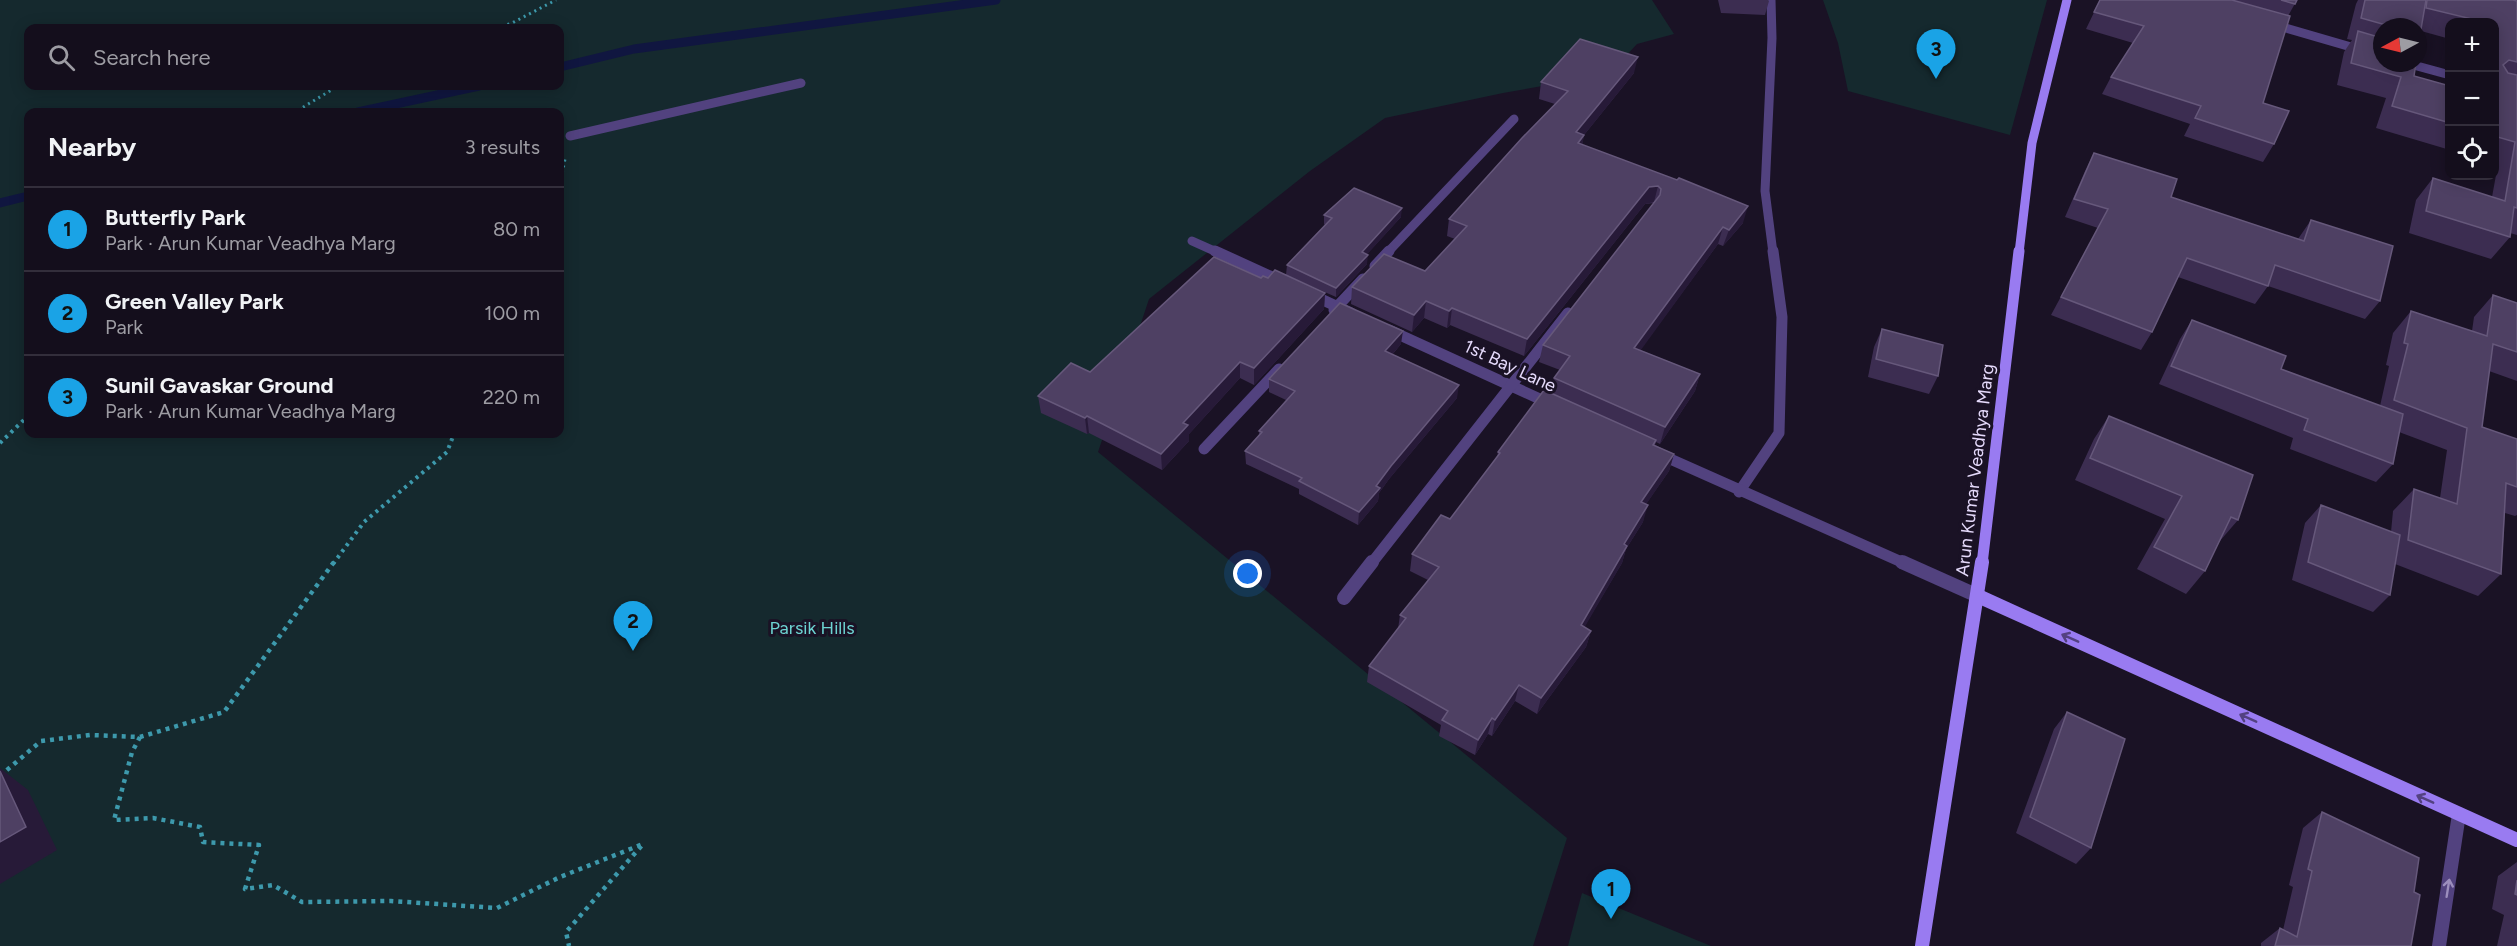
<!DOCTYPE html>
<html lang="en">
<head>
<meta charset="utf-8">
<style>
	body { margin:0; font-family:Figtree,sans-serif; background:#1d1725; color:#f1f3f6 }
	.controls { position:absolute; right:18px; top:18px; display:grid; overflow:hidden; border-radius:12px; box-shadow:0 3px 15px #0003 }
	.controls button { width:54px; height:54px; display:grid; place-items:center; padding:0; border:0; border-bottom:2px solid #332e3b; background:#140e1c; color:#f1f3f6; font:30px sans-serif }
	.compass { position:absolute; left:2373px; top:18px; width:54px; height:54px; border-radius:50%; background:#140e1c; box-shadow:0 3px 15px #0003; rotate:263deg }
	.you { position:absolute; left:1248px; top:574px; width:21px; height:21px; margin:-15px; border:4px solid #fff; border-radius:50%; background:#1a73e8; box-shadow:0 0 0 9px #1a73e833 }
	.badge { display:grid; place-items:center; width:39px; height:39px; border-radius:50%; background:#1aa3e6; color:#111; font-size:20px; font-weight:700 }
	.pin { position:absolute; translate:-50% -50px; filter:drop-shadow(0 2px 3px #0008) }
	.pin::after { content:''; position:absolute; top:32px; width:21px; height:18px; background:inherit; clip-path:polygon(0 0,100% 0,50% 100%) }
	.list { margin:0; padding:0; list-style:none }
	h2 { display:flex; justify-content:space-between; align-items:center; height:78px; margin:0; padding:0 24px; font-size:26px }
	h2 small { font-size:20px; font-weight:400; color:#9d9ca3 }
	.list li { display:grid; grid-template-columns:39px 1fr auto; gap:18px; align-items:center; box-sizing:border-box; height:84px; padding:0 24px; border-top:2px solid #332e3b }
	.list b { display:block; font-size:22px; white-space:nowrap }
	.list p { margin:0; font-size:20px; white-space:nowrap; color:#9d9ca3 }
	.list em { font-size:20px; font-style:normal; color:#9d9ca3 }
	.icon { flex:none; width:33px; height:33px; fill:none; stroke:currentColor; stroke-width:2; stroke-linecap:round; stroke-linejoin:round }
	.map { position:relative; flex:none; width:2517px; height:946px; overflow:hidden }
	.search { position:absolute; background:#140e1c; box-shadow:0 3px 15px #0003; left:24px; top:24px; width:540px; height:66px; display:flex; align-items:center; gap:15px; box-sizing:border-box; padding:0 21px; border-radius:12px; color:#9d9ca3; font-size:22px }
	.panel { position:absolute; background:#140e1c; box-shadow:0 3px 15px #0003; left:24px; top:108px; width:540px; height:330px; border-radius:12px }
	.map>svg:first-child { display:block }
</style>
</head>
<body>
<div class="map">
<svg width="2517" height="946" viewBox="0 0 2517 946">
	<rect width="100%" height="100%" fill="#1a1225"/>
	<g fill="#15292e" fill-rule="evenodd">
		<path d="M0 0H1652L1674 34 1637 44 1609 74 1503 93 1385 118 1310 171 1149 299 1098 452 1567 838 1533 946H0ZM28 28H560V86H28ZM28 112H560V434H28Z"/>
		<path d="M1823 0H2047L2010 135 1848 91 1838 43Z"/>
		<path d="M1582 893 1711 946H1568Z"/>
	</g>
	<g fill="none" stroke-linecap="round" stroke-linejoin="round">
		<g stroke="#101640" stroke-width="9">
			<path d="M560 67 634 49 996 0"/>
			<path d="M358 112 479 86"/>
			<path d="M0 203 28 196"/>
		</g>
		<g stroke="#3d99ac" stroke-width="3" stroke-dasharray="2 4" stroke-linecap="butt">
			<path d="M496 28 512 23 556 0"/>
			<path d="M308 112 300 109 338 86"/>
			<path d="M560 185 565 159"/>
		</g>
		<g stroke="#3d99ac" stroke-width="4" stroke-dasharray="3 4.5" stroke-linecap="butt">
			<path d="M0 443 28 416"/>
			<path d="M333 564 364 522 447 452 454 434"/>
		</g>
		<g stroke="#3d99ac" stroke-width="4.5" stroke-dasharray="4 5" stroke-linecap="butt">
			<path d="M140 737 132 752 114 820 153 818 200 827 203 842 259 845 245 889 273 885 302 902 391 901 497 908 560 877 643 844 566 932 569 946"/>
			<path d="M0 776 41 741 90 735 140 737 224 712 334 562"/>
		</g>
		<g stroke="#52427f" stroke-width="9">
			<path d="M1771 0 1772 38 1765 191 1773 253"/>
			<path d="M570 136 801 83"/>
		</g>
		<path stroke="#52427f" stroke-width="11" d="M1739 492 1779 433 1782 317 1773 251"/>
		<g stroke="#52427f" stroke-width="9">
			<path d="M2272 24 2382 56"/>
			<path d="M2406 63 2450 75"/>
			<path d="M1192 241 1219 253"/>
			<path d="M1387 253 1514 119"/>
		</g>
		<g stroke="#52427f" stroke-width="11">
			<path d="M1215 251 1283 282"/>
			<path d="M1375 266 1389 251"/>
			<path d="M1310 294 1351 313"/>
			<path d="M1334 310 1363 279"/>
			<path d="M1389 330 1553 405"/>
			<path d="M1204 449 1279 369"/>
			<path d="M1659 454 1906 564"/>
			<path d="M1371 564 1568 313"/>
		</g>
		<g stroke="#52427f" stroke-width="14">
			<path d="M1902 562 1978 596"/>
			<path d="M1344 598 1372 562"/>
			<path d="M2439 946 2459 814"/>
		</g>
		<path stroke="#997bf1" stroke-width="9" d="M2019 253 2032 143 2067 0"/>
		<path stroke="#997bf1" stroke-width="11" d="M1982 564 2019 251"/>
		<g stroke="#997bf1" stroke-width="14">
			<path d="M1978 596 2517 840"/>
			<path d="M1922 946 1982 562"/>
		</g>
	</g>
	<g fill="#3c2d51">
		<path d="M1718 0H1768L1769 1 1765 15 1721 13Z"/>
		<path d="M2100 0H2297L2288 16 2263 103 2274 144 2263 162 2184 136 2190 124 2102 94 2111 77 2133 43 2086 29Z"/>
		<path d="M2358 0H2513L2517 1V235L2510 233V237L2491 259 2409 233 2416 200 2433 178 2492 197 2498 164 2494 163V22H2450V39L2421 31 2418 27H2382V63L2414 76 2450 86V150L2376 128 2386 98 2337 85 2344 52 2352 40 2347 39 2356 4Z"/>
		<path d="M1634 73 1584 135 1582 145 1743 223 1723 246 1718 244 1640 350 1700 374 1695 391 1660 444 1656 442 1655 445 1674 454 1669 471 1646 504 1643 522 1626 549 1622 563 1584 627 1591 631 1586 647 1537 714 1515 701 1492 736 1488 734 1475 755 1439 736 1441 725 1367 682 1369 666 1398 629 1400 615 1428 580 1410 571 1412 554 1450 519 1497 457 1498 452 1551 393 1554 378 1560 370 1539 362 1543 345 1654 203 1645 204 1524 356 1450 325 1447 328 1424 318 1412 332 1351 304 1352 287 1425 271 1455 239 1447 236 1449 219 1555 104 1539 99 1541 82Z"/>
		<path d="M2094 153 2171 197 2298 239 2311 220 2380 301 2365 319 2268 286 2255 304 2178 277 2152 332 2141 350 2051 315 2098 228 2065 217 2085 171Z"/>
		<path d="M1324 215 1401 217 1367 254V264L1336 297 1286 275 1287 265 1325 225 1324 224Z"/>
		<path d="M1261 278H1268L1325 293 1324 309 1254 385 1240 378 1189 434V441L1162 470 1089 433 1087 434 1041 413 1038 396 1090 372Z"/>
		<path d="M2493 295 2517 303V381L2489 371 2482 427 2517 439V515L2515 516 2505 513 2501 574 2478 596 2395 564 2390 595 2373 612 2292 580 2305 523 2321 505 2391 532 2393 511 2414 489 2440 498 2447 450 2399 432 2393 464 2376 482 2290 449 2293 438 2159 384 2180 339 2192 320 2281 369 2380 406 2389 366 2386 365 2393 333 2411 311 2472 331 2474 317Z"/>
		<path d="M1882 329 1938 376 1929 394 1868 377 1874 347Z"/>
		<path d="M1401 344 1392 355 1457 398 1389 479 1379 493 1378 501 1358 525 1299 494V489L1246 464 1245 451 1259 436V431L1286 400 1269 392V379Z"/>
		<path d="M2109 416 2238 520 2219 542 2205 571 2186 594 2137 569 2165 519 2075 480 2094 439Z"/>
		<path d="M2067 712 2091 848 2076 864 2016 833 2054 729Z"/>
		<path d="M2322 812 2414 892 2411 946H2261V943L2280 928 2283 930 2293 887 2289 885 2303 828Z"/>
		<path d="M2517 862V946H2497L2504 915 2492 909 2498 876Z"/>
	</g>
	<g fill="#271a38">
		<path d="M1638 57 1634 73 1580 140 1584 135 1581 152 1574 160 1576 132Z"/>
		<path d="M1658 186 1654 202 1645 204 1524 356 1527 339 1649 187Z"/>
		<path d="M1748 206 1743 223 1723 246 1729 230Z"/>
		<path d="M1402 208 1401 217 1361 261 1362 252Z"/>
		<path d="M1723 227 1718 244 1630 365 1634 348Z"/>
		<path d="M1368 255 1367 264 1336 297V288Z"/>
		<path d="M1325 293 1324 309 1254 385V368Z"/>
		<path d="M1426 301 1424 318 1412 332 1414 315Z"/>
		<path d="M1452 308 1450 325 1447 328 1449 311Z"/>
		<path d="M1403 331 1401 344 1384 364 1385 351Z"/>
		<path d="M1240 362V378L1189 434V441L1162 470 1161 454 1183 423Z"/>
		<path d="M1700 374 1695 391 1660 444 1665 427Z"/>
		<path d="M1459 385 1457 398 1389 479 1379 493 1378 501 1358 525 1359 512 1391 466Z"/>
		<path d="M1087 416 1089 433 1087 434 1085 418Z"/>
		<path d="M1674 454 1669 471 1636 519 1641 502Z"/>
		<path d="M1648 505 1643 522 1626 549 1622 563 1576 642 1581 625 1624 544Z"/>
		<path d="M1591 631 1586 647 1537 714 1541 698Z"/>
		<path d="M1519 685 1515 701 1492 736 1495 720Z"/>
		<path d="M1492 718 1488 734 1475 755 1478 740Z"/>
		<path d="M0 768 28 790 57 850 0 884Z"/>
	</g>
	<g fill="#4e4063" stroke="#66587b" stroke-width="1.5">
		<path d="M2100 0H2232L2290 16 2263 103 2289 111 2274 144 2195 118 2201 106 2111 77 2144 26 2094 12Z"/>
		<path d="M2281 0H2297L2295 4Z"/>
		<path d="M2365 0H2426L2420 35 2418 37V27H2393L2361 18Z"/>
		<path d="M2427 0H2513L2517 1V62L2509 60 2503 65 2508 73 2517 75V208L2514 207 2510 237 2426 211 2433 178 2505 201 2515 142 2494 136V22H2484L2426 8Z"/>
		<path d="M2358 31 2382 38V63H2416L2414 76 2450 86V123L2392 106 2401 77 2351 63Z"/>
		<path d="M1580 39 1638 57 1576 132 1584 135 1578 143 1677 180 1679 178 1748 206 1729 230 1723 227 1634 348 1700 374 1665 427 1554 378 1570 356 1543 345 1660 195 1661 189 1658 186 1649 187 1527 339 1452 308 1449 311 1426 301 1414 315 1352 287 1384 254 1425 271 1467 226 1449 219 1522 138 1568 91 1541 82Z"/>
		<path d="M2094 153 2177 179 2171 197 2304 241 2311 220 2393 246 2380 301 2275 265 2268 286 2187 258 2152 332 2061 297 2108 209 2074 199Z"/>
		<path d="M1354 188 1402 208 1362 252 1368 255 1336 288 1287 265 1332 218 1324 215Z"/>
		<path d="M1214 257 1261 278 1263 276 1268 278 1275 270 1325 293 1254 368 1240 362 1183 423 1188 425 1161 454 1087 416 1085 418 1038 396 1071 363 1090 372Z"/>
		<path d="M2493 295 2517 303V352L2493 344 2482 427 2517 439V487L2506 483 2501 574 2408 540 2414 489 2457 504 2467 428 2394 400 2408 344 2404 343 2411 311 2487 336Z"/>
		<path d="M1340 303 1403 331 1385 351 1459 385 1391 466 1376 486 1380 488 1359 512 1299 481 1302 478 1245 451 1262 432 1259 431 1295 391 1269 379Z"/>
		<path d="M2192 320 2286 356 2281 369 2403 414 2393 464 2304 430 2308 419 2171 366Z"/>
		<path d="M1882 329 1943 345 1938 376 1876 359Z"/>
		<path d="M1544 390 1656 440 1653 445 1674 454 1641 502 1648 505 1624 544 1627 546 1581 625 1591 631 1541 698 1519 685 1495 720 1492 718 1478 740 1442 720 1448 711 1369 666 1406 618 1400 615 1439 567 1412 554 1441 515 1450 519 1500 453 1498 452Z"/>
		<path d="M2109 416 2253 475 2238 520 2231 517 2205 571 2154 547 2182 496 2090 458Z"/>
		<path d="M2321 505 2400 535 2390 595 2308 562Z"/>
		<path d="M2067 712 2125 739 2091 848 2030 817Z"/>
		<path d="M0 771 26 827 0 842Z"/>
		<path d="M2322 812 2419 858 2414 892 2420 895 2411 946H2275L2280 928 2297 937 2312 871 2308 869Z"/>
		<path d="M2517 880V895L2515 894Z"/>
	</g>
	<defs><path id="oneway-shaft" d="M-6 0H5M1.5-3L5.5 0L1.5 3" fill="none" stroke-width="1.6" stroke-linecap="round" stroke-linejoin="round" transform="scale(1.5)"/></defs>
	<g stroke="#534181">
		<use href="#oneway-shaft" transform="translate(2070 638) rotate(-156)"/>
		<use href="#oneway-shaft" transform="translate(2248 718) rotate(-156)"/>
		<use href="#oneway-shaft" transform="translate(2425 799) rotate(-156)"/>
	</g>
	<use stroke="#9c8ebd" href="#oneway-shaft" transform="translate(2448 888) rotate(-81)"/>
	<g text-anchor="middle" stroke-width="6" stroke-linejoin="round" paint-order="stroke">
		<g font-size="18" fill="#e5dafb" stroke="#1a1225">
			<text transform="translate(1510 366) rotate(25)" y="6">1st Bay Lane</text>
			<text transform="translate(1975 470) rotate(-83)" y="6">Arun Kumar Veadhya Marg</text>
		</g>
		<g font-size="18" fill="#6dd4d2" stroke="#1a1225">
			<text x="812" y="634">Parsik Hills</text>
		</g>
	</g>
</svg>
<div class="controls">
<button>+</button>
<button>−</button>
<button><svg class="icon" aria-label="locate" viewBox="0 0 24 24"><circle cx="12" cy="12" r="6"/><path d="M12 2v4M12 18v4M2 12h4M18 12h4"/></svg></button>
</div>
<svg class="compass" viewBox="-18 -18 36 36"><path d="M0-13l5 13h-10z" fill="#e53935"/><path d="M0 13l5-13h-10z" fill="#9d9ca3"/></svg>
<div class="you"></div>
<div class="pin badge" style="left:1611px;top:919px">1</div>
<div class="pin badge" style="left:633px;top:651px">2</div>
<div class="pin badge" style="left:1936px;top:79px">3</div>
<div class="search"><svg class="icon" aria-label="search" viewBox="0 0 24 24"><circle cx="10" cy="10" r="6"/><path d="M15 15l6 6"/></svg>Search here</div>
<section class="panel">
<h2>Nearby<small>3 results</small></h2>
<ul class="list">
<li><span class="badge">1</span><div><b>Butterfly Park</b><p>Park · Arun Kumar Veadhya Marg</p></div><em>80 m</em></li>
<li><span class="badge">2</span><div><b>Green Valley Park</b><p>Park</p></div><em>100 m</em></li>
<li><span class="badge">3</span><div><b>Sunil Gavaskar Ground</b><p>Park · Arun Kumar Veadhya Marg</p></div><em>220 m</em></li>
</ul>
</section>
</div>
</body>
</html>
